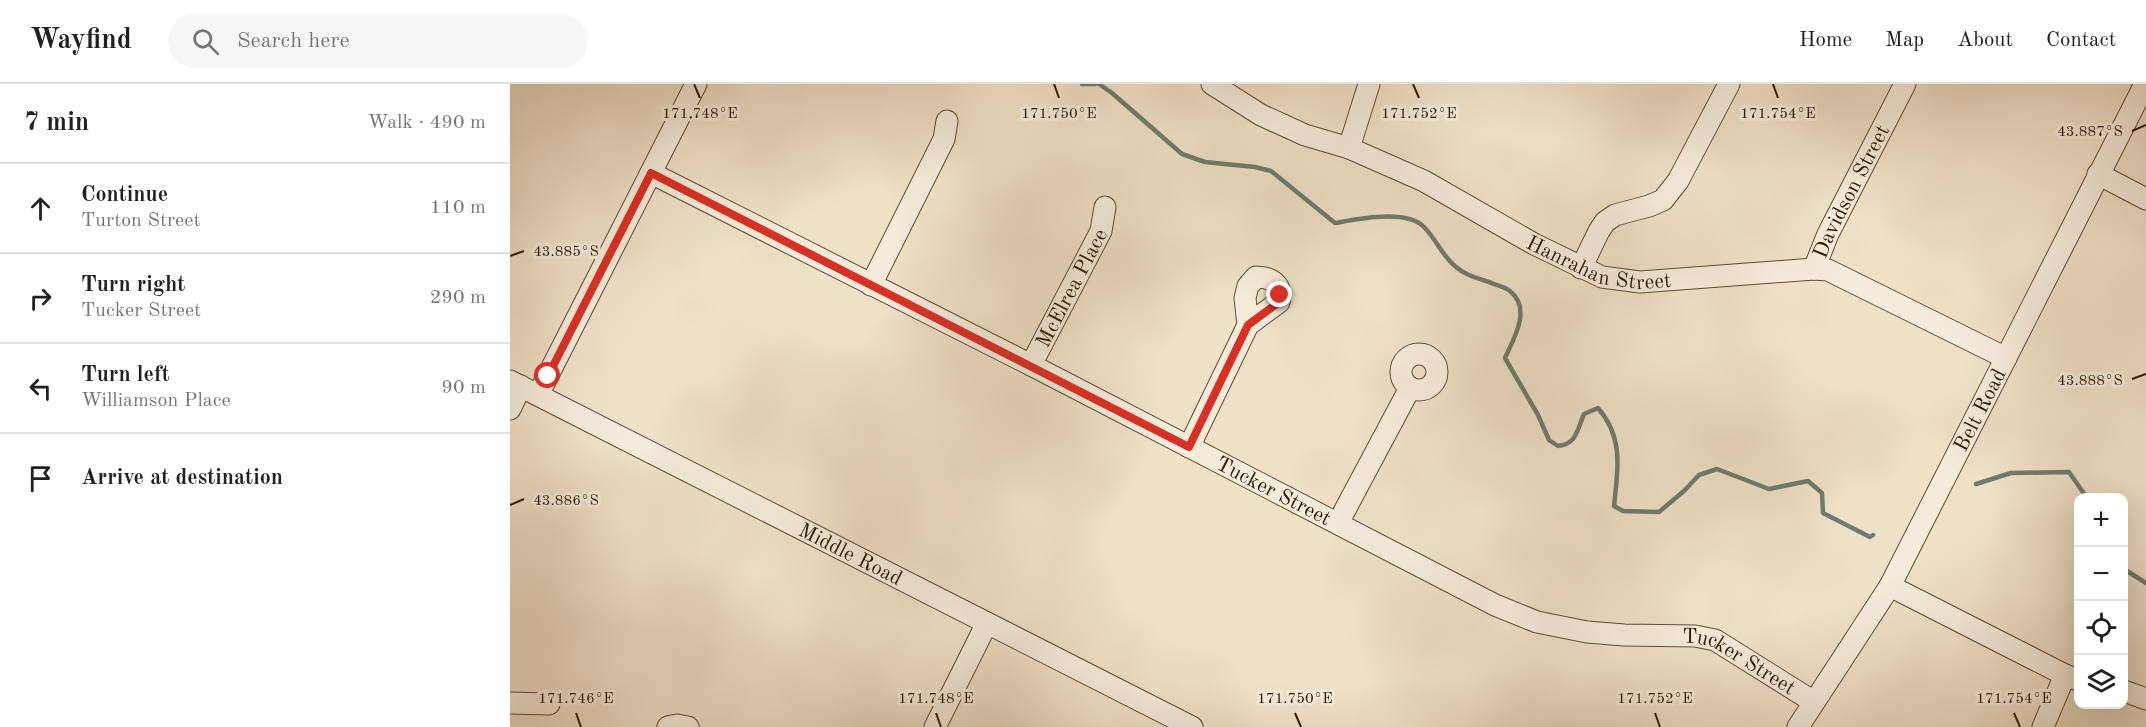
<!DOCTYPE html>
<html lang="en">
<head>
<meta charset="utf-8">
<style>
	body { margin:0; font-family:"Old Standard TT",serif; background:#f6f6f6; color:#202124 }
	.controls { position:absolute; right:18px; bottom:18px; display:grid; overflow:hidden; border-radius:12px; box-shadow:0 6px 24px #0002 }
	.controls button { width:54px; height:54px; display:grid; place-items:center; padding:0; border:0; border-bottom:2px solid #e0e0e0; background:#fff; color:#202124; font:30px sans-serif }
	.stop { position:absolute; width:18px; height:18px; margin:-14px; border:4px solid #d93025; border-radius:50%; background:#fff }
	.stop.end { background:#d93025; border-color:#fff; box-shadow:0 2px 6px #0008 }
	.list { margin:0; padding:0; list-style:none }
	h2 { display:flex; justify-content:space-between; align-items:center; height:78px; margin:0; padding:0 24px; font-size:26px }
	h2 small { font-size:20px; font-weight:400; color:#757577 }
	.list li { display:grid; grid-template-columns:39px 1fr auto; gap:18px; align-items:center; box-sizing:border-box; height:90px; padding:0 24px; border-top:2px solid #e0e0e0 }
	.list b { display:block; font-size:22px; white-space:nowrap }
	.list p { margin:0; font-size:20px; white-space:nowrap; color:#757577 }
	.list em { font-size:20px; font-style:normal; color:#757577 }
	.icon { flex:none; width:33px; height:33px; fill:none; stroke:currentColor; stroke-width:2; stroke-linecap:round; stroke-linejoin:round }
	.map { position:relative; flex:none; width:1636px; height:643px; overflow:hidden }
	header { display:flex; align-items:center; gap:36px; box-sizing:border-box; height:84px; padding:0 30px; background:#fff; border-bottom:2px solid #e0e0e0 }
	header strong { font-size:28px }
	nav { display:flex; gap:33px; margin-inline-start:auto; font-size:21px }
	.search { width:420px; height:54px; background:#f6f6f6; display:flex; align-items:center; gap:15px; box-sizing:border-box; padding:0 21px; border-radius:33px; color:#757577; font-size:22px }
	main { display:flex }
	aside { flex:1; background:#fff }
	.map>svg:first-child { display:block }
</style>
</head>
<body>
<header>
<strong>Wayfind</strong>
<div class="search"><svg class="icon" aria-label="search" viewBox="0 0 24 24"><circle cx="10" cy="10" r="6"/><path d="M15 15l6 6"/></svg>Search here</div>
<nav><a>Home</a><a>Map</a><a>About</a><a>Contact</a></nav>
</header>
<main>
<aside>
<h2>7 min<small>Walk · 490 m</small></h2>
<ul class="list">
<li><svg class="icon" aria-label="ahead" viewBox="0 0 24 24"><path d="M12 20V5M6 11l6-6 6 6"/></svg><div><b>Continue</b><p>Turton Street</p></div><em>110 m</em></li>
<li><svg class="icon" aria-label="right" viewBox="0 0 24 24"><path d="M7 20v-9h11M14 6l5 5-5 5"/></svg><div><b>Turn right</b><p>Tucker Street</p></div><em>290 m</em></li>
<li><svg class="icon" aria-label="left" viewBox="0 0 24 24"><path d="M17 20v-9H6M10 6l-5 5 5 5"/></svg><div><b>Turn left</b><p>Williamson Place</p></div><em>90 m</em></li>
<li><svg class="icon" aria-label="arrive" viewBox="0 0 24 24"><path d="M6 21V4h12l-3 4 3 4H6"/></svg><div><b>Arrive at destination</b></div></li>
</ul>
</aside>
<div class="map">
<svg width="1636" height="643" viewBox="0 0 1636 643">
	<rect width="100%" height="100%" fill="#efe0c8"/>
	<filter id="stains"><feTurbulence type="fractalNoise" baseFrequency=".00333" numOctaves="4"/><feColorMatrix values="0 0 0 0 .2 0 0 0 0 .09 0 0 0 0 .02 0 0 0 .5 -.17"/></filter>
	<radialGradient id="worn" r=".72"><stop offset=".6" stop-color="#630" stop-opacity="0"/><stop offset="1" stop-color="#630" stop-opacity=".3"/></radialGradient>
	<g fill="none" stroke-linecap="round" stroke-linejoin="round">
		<g stroke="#6f7b6e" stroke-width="4.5">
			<path d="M572 0H585"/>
			<path d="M589 0 602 9 672 70 695 78 745 83 761 87 825 139C849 135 896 125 914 143 926 155 933 173 946 183 955 191 967 194 979 198 985 201 995 203 1000 207 1022 225 1004 254 995 274L1028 331 1039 356 1048 362C1067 360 1067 346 1074 330L1088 324C1114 354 1108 385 1104 422L1113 427 1149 428 1174 407 1189 391 1207 385 1259 405 1298 397 1312 409 1313 429 1360 453 1363 451"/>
			<path d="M1466 400 1501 389 1559 388 1577 414"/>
			<path d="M1614 485 1636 499"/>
		</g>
		<g stroke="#5e4b32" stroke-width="23">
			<g id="minor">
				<path id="s1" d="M702 0 751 31 795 51 839 64 914 97 1024 160 1092 193 1130 198 1304 185 1318 186 1496 274"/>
				<path d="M839 64 859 0"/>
				<path id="s2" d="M141 89 521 281 985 521 1027 538 1077 548 1114 551 1185 552 1205 556 1304 618"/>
				<path d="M1588 90 1636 115"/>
				<path d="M1071 184 1089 147 1095 138 1105 131 1139 122 1153 116 1168 97 1219 0"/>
				<path id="s3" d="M1304 185 1318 150 1395 0"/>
				<path d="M361 201 434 55 437 37"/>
				<circle cx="909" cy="288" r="18"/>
				<path id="s4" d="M521 281 591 147 595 123"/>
				<path id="s5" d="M0 297 682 643"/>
				<path d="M28 311 186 0"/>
				<path d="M0 325 11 302"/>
				<path d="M679 363 738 241 735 214 738 202 746 193C762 193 773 201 769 218L738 241"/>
				<path d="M828 439 900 304"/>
				<path d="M1380 502 1555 591 1568 596"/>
				<path d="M1614 607 1636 615"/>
				<path d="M0 619 39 620"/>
				<path d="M158 643 167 641 178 643"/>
				<path d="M425 643 477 539"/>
				<path id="s6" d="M1288 643 1380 502 1635 0"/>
				<path d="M1533 643 1555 591"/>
			</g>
		</g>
		<use href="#minor" stroke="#f5ebdb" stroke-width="21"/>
	</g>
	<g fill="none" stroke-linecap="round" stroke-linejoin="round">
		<path stroke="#d93025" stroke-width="8" d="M38 292 141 89 679 363 738 241 769 218 770 211"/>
	</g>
	<path fill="none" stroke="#2e1900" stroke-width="2" d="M184 0 190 14M544 0 549 14M903 0 909 14M1263 0 1268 14M1622 47 1636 41M0 172 14 167M1622 295 1636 290M0 421 14 415M66 629 71 643M426 629 431 643M785 629 791 643M1145 629 1150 643M1504 629 1510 643"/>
	<g text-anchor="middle" stroke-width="6" stroke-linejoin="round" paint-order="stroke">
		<g font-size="21" fill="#2e1900" stroke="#f5ebdb">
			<text dy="7" stroke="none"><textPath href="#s3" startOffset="86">Davidson Street</textPath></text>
			<text dy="7" stroke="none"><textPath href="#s1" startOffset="430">Hanrahan Street</textPath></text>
			<text dy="7" stroke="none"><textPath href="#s4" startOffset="87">McElrea Place</textPath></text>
			<text dy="7" stroke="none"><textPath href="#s6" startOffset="366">Belt Road</textPath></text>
			<text dy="7" stroke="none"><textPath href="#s2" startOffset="699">Tucker Street</textPath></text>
			<text dy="7" stroke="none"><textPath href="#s5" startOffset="382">Middle Road</textPath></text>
			<text dy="7" stroke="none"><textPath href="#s2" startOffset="1203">Tucker Street</textPath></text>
		</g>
	</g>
	<g font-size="15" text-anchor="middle" fill="#2e1900" stroke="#f5ebdb" stroke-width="6" stroke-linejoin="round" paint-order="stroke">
		<text x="190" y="34">171.748°E</text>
		<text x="549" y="34">171.750°E</text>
		<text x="909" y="34">171.752°E</text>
		<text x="1268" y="34">171.754°E</text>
		<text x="1580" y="52">43.887°S</text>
		<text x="56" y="172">43.885°S</text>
		<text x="1580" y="301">43.888°S</text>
		<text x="56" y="421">43.886°S</text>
		<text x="66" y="619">171.746°E</text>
		<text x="426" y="619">171.748°E</text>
		<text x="785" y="619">171.750°E</text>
		<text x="1145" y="619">171.752°E</text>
		<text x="1504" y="619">171.754°E</text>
	</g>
	<rect width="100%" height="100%" filter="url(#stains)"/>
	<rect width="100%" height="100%" fill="url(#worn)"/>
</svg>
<div class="controls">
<button>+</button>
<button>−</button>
<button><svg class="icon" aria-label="locate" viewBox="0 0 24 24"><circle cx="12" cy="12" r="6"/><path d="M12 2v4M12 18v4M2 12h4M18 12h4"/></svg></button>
<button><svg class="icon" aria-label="layers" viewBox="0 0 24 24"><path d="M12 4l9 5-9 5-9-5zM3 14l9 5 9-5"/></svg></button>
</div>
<div class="stop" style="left:38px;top:292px"></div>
<div class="stop end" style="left:770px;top:211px"></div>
</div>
</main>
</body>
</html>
